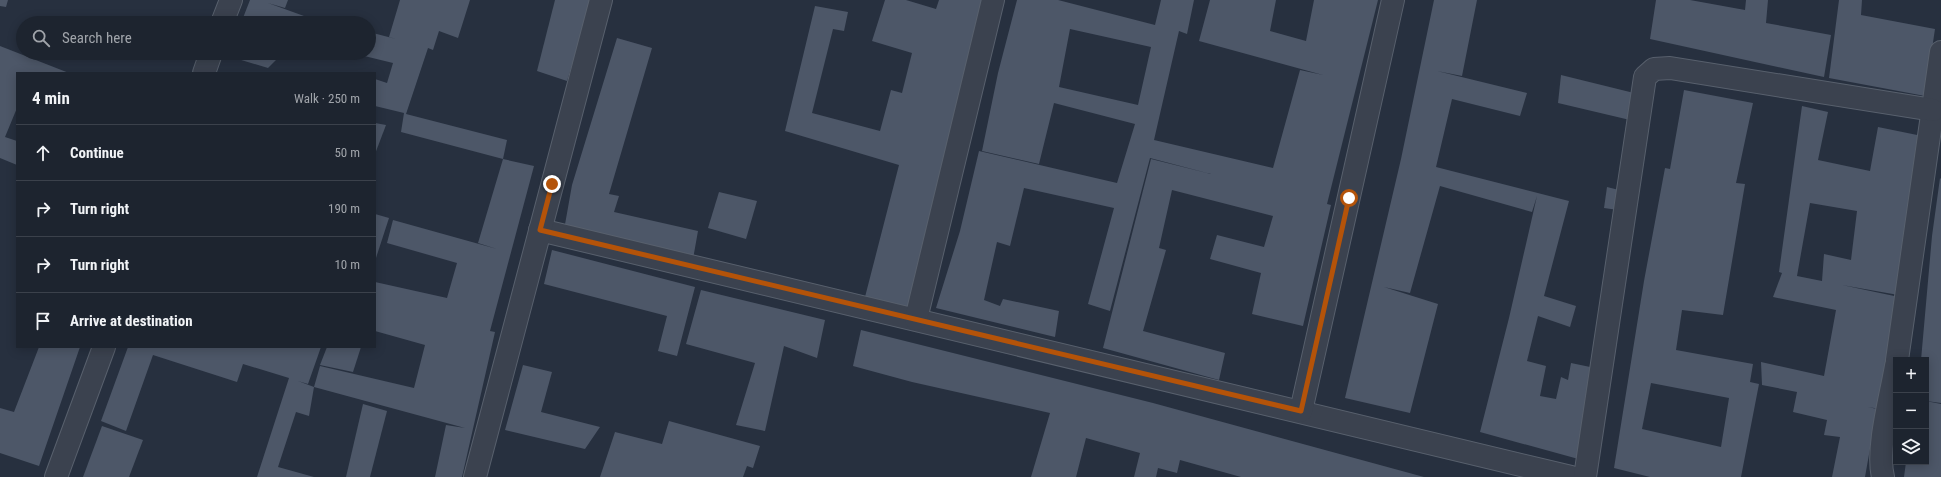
<!DOCTYPE html>
<html lang="en">
<head>
<meta charset="utf-8">
<style>
	body { margin:0; font-family:"Roboto Condensed",sans-serif; background:#2a303b; color:#f1f3f6 }
	.controls { position:absolute; right:12px; bottom:12px; display:grid; overflow:hidden; border-radius:0px; box-shadow:0 2px 10px #0003 }
	.controls button { width:36px; height:36px; display:grid; place-items:center; padding:0; border:0; border-bottom:1px solid #3b414b; background:#1d242f; color:#f1f3f6; font:20px sans-serif }
	.stop { position:absolute; width:12px; height:12px; margin:-9px; border:3px solid #b45309; border-radius:50%; background:#fff }
	.stop.end { background:#b45309; border-color:#fff; box-shadow:0 1px 4px #0008 }
	.list { margin:0; padding:0; list-style:none }
	h2 { display:flex; justify-content:space-between; align-items:center; height:52px; margin:0; padding:0 16px; font-size:17px }
	h2 small { font-size:13px; font-weight:400; color:#a0a4aa }
	.list li { display:grid; grid-template-columns:26px 1fr auto; gap:12px; align-items:center; box-sizing:border-box; height:56px; padding:0 16px; border-top:1px solid #3b414b }
	.list b { display:block; font-size:15px; white-space:nowrap }
	.list em { font-size:13px; font-style:normal; color:#a0a4aa }
	.icon { flex:none; width:22px; height:22px; fill:none; stroke:currentColor; stroke-width:2; stroke-linecap:round; stroke-linejoin:round }
	.map { position:relative; flex:none; width:1941px; height:477px; overflow:hidden }
	.search { position:absolute; background:#1d242f; box-shadow:0 2px 10px #0003; left:16px; top:16px; width:360px; height:44px; display:flex; align-items:center; gap:10px; box-sizing:border-box; padding:0 14px; border-radius:22px; color:#a0a4aa; font-size:15px }
	.panel { position:absolute; background:#1d242f; box-shadow:0 2px 10px #0003; left:16px; top:72px; width:360px; height:276px; border-radius:0px }
	.map>svg:first-child { display:block }
</style>
</head>
<body>
<div class="map">
<svg width="1941" height="477" viewBox="0 0 1941 477">
	<rect width="100%" height="100%" fill="#27303f"/>
	<g fill="#4d5768" fill-rule="evenodd">
		<path d="M0 0H8L6 7 0 6Z"/>
		<path d="M250 0H288L285 8 268 3 304 16 301 23H241Z"/>
		<path d="M400 0H470L458 38 439 31 433 50 428 48 406 114 507 140 503 159 401 132 404 113 375 106V79L387 83 393 63 352 53H369V32L396 39 389 37Z"/>
		<path d="M555 0H592L567 81 537 71Z"/>
		<path d="M885 0H906L936 9 939 0H985L909 307 865 297 899 165 785 131 815 6 848 12 844 31 833 29 812 113 880 131 891 90 902 93 912 53 872 41Z"/>
		<path d="M1017 0H1058L1155 25 1161 0H1194L1187 34 1179 31 1154 140 1273 168 1300 70 1323 75 1199 41 1210 0H1276L1270 31 1306 41 1314 0H1378L1327 204 1331 205 1303 326 1252 314 1261 273 1210 259 1217 235 1264 247 1273 216 1172 190 1159 248 1166 250 1143 331 1225 353 1219 380 1103 348 1151 159 1211 174 1150 158 1110 311 1088 304 1114 208 1024 188 1010 246 997 242 984 300 1000 306 1003 299 1059 311 1055 337 936 308 960 231 979 151 1117 183 1135 124 1054 103 1039 164 982 151 998 73ZM1070 29 1151 47 1138 105 1059 87Z"/>
		<path d="M1434 0H1477L1462 76 1437 71 1527 93 1520 116 1452 99 1436 167 1569 201 1544 296 1576 306 1570 327 1538 316 1527 361 1546 366 1540 396 1556 399 1561 377 1568 380 1571 363 1595 368 1582 460 1480 432 1509 318 1537 196 1532 212 1440 186 1410 293 1384 287 1438 304 1410 413 1345 398 1401 159Z"/>
		<path d="M1656 0H1690L1745 10 1746 0H1768L1766 23 1831 35 1824 77 1650 39Z"/>
		<path d="M1839 0H1862L1861 15 1935 29 1925 96 1829 78Z"/>
		<path d="M617 38 652 48 609 194 619 196 614 212 698 231 693 259 564 230 572 185Z"/>
		<path d="M0 46 69 73H17V108L5 137 17 141V165L0 158Z"/>
		<path d="M229 53H283L268 68 228 56Z"/>
		<path d="M1561 75 1634 93 1630 120 1558 103Z"/>
		<path d="M1684 90 1753 103 1736 183 1745 184 1723 315 1682 310 1676 350 1753 364 1750 382 1759 384 1741 477H1650L1614 468 1644 281 1665 168 1670 169ZM1651 383 1729 398 1721 447 1642 429Z"/>
		<path d="M1802 106 1828 112 1818 160 1870 171 1878 127 1927 137 1904 296 1842 285 1899 297 1880 409 1868 407 1877 409 1865 477H1832L1840 437 1824 435 1827 420 1793 412 1797 392 1762 385 1761 362 1824 376 1836 310 1773 297 1782 273 1779 272ZM1810 203 1857 211 1851 260 1824 254 1822 281 1797 276Z"/>
		<path d="M375 123 386 125 375 154Z"/>
		<path d="M503 159 534 166 490 331 495 332 462 477H435L446 425 465 428 314 387 320 366 414 388 425 345 375 331V282L447 298 457 263 387 243 393 220 497 249 478 243Z"/>
		<path d="M1940 178 1941 179V403L1926 401V360H1921L1932 236Z"/>
		<path d="M1607 187 1619 190 1618 210 1604 208Z"/>
		<path d="M719 192 757 201 746 239 708 228Z"/>
		<path d="M375 214 389 218 375 261Z"/>
		<path d="M552 250 695 287 677 356 658 351 667 316 544 284Z"/>
		<path d="M701 290 825 320 817 358 784 346 765 431 736 425 755 363 686 344Z"/>
		<path d="M861 330 1153 403 1424 477H1241L1180 460 1177 473 1158 468 1156 477H1134L1140 453 1086 438 1076 477H1031L1050 413 912 382 853 366Z"/>
		<path d="M39 347H80L39 466 0 453V408L14 412Z"/>
		<path d="M128 347H321L308 384 298 381 314 387 309 416 296 412 278 467 314 477H257L289 378 243 364 237 382 153 355 126 431 101 421Z"/>
		<path d="M327 347H361L353 372 320 365Z"/>
		<path d="M523 365 552 372 541 412 600 427 585 449 505 430Z"/>
		<path d="M1926 401 1941 404V477H1904L1906 462H1926Z"/>
		<path d="M363 404 387 411 370 477H346Z"/>
		<path d="M669 421 760 446 753 468 747 466 743 477H600L615 432 662 444Z"/>
		<path d="M102 426 143 440 129 477H83Z"/>
	</g>
	<g fill="none" stroke-linecap="round" stroke-linejoin="round">
		<g stroke="#58606d" stroke-width="24">
			<g id="minor">
				<path d="M222 23 231 0"/>
				<path d="M204 73 211 53"/>
				<path d="M540 230 1571 477"/>
				<path d="M916 319 993 0"/>
				<path d="M1897 360 1941 52"/>
				<path d="M1301 411 1393 0"/>
				<path d="M56 477 104 347"/>
				<path d="M475 477 601 0"/>
				<path d="M1585 477 1645 77 1654 69 1670 68 1933 110"/>
				<path d="M1883 477C1876 449 1891 396 1896 366"/>
			</g>
		</g>
		<use href="#minor" stroke="#3b424f" stroke-width="22"/>
	</g>
	<g fill="none" stroke-linecap="round" stroke-linejoin="round">
		<path stroke="#b45309" stroke-width="5" d="M552 184 540 230 1301 411 1349 198"/>
	</g>
</svg>
<div class="controls">
<button>+</button>
<button>−</button>
<button><svg class="icon" aria-label="layers" viewBox="0 0 24 24"><path d="M12 4l9 5-9 5-9-5zM3 14l9 5 9-5"/></svg></button>
</div>
<div class="stop" style="left:1349px;top:198px"></div>
<div class="stop end" style="left:552px;top:184px"></div>
<div class="search"><svg class="icon" aria-label="search" viewBox="0 0 24 24"><circle cx="10" cy="10" r="6"/><path d="M15 15l6 6"/></svg>Search here</div>
<section class="panel">
<h2>4 min<small>Walk · 250 m</small></h2>
<ul class="list">
<li><svg class="icon" aria-label="ahead" viewBox="0 0 24 24"><path d="M12 20V5M6 11l6-6 6 6"/></svg><div><b>Continue</b></div><em>50 m</em></li>
<li><svg class="icon" aria-label="right" viewBox="0 0 24 24"><path d="M7 20v-9h11M14 6l5 5-5 5"/></svg><div><b>Turn right</b></div><em>190 m</em></li>
<li><svg class="icon" aria-label="right" viewBox="0 0 24 24"><path d="M7 20v-9h11M14 6l5 5-5 5"/></svg><div><b>Turn right</b></div><em>10 m</em></li>
<li><svg class="icon" aria-label="arrive" viewBox="0 0 24 24"><path d="M6 21V4h12l-3 4 3 4H6"/></svg><div><b>Arrive at destination</b></div></li>
</ul>
</section>
</div>
</body>
</html>
